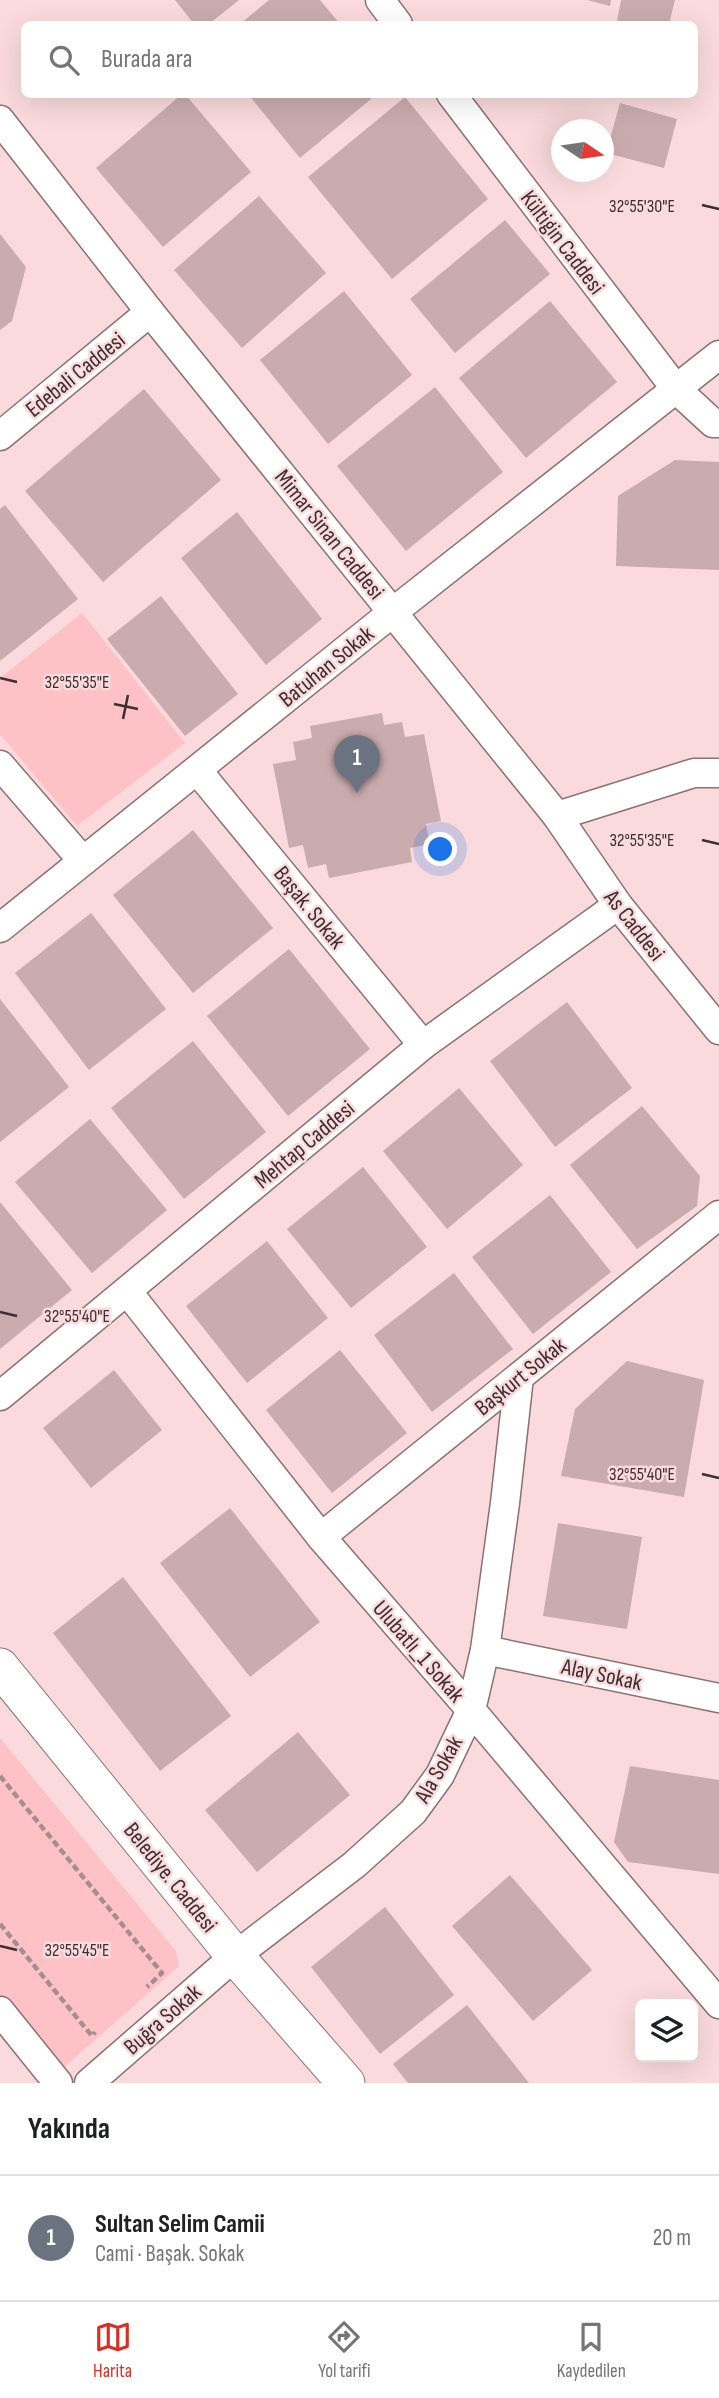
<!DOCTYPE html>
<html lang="tr">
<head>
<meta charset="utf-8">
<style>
	body { margin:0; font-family:"Sofia Sans Condensed",sans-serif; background:#f6f6f6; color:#202124 }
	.controls { position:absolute; right:21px; bottom:21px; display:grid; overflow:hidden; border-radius:10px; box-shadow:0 7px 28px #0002 }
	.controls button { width:63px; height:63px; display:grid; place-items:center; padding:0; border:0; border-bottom:2px solid #e0e0e0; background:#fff; color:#202124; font:35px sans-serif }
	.compass { position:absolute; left:551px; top:119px; width:63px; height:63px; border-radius:50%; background:#fff; box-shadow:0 7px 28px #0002; rotate:103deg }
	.you { position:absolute; left:441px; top:850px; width:24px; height:24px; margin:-18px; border:5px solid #fff; border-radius:50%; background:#1a73e8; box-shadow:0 0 0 10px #1a73e833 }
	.badge { display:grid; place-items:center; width:46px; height:46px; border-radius:50%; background:#d93025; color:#fff; font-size:23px; font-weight:700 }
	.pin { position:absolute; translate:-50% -58px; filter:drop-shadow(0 2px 4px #0008) }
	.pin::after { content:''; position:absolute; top:37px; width:24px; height:21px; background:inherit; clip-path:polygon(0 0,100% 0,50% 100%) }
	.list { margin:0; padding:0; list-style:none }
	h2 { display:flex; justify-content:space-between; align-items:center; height:91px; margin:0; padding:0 28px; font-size:30px }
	h2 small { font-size:23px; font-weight:400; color:#757577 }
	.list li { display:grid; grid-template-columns:46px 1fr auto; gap:21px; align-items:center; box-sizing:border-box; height:126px; padding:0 28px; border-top:2px solid #e0e0e0 }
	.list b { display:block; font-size:26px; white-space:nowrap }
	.list p { margin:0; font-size:23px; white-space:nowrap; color:#757577 }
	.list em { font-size:23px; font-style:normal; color:#757577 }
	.icon { flex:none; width:38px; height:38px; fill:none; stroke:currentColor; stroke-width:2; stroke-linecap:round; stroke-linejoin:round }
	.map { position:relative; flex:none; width:719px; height:2083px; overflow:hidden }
	.search { position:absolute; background:#fff; box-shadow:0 7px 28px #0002; left:21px; right:21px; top:21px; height:77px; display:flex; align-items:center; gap:18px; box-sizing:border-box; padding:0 24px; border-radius:10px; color:#757577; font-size:26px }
	.sheet { height:217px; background:#fff }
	nav { display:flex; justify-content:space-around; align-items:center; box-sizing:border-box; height:98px; border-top:2px solid #e0e0e0; background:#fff; font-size:19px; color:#757577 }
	nav a { display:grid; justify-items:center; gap:4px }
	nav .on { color:#d93025 }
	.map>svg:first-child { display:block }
</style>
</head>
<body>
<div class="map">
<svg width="719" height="2083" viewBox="0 0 719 2083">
	<rect width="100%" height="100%" fill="#fadadd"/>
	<g fill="#fec1c6">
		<path d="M82 613 185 743 77 826 0 734V678Z"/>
		<path d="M0 1738 176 1951 179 1966 46 2083H39L0 2031Z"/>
	</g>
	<g fill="#caacae">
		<path d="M175 0H239L209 24H194Z"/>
		<path d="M269 0H320L340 24H240Z"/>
		<path d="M587 0H611L610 6Z"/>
		<path d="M621 0H675L669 24H633L617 21Z"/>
		<path d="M182 94H185L251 172 163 247 96 168Z"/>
		<path d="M248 94H377L300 158Z"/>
		<path d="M405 97 488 199 392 279 308 177Z"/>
		<path d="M620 103 677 119 664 168 606 153Z"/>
		<path d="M259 196 326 273 242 348 174 270Z"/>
		<path d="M505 220 550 274 455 353 410 299Z"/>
		<path d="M0 234 26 267 12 321 0 330Z"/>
		<path d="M344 291 412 375 328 444 260 360Z"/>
		<path d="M550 301 617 382 526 458 459 378Z"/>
		<path d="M435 387 503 472 406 551 337 466Z"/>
		<path d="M144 389 221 480 103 582 25 491Z"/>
		<path d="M675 460 719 462V570L616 566 618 496Z"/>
		<path d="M5 505 78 599 0 661V509Z"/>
		<path d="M237 512 322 619 266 665 181 558Z"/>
		<path d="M161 596 238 694 185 736 107 639Z"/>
		<path d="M382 713 384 725 402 722 405 737 424 734 441 821 426 824 430 844 410 848 412 862 329 878 326 864 308 868 303 845 289 848 273 764 296 760 293 742 312 738 310 726Z"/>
		<path d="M193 830 273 928 193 993 113 895Z"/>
		<path d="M91 913 166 1009 89 1070 15 973Z"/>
		<path d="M289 949 370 1049 288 1116 207 1016Z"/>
		<path d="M0 999 69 1087 0 1142Z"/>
		<path d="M567 1002 632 1088 555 1147 490 1061Z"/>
		<path d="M193 1041 266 1132 184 1199 111 1108Z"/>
		<path d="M459 1088 523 1165 447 1229 383 1151Z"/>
		<path d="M642 1106 700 1176 697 1206 637 1249 570 1165Z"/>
		<path d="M90 1119 167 1210 92 1273 15 1182Z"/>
		<path d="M363 1167 427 1247 351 1308 287 1229Z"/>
		<path d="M550 1195 611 1272 533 1334 472 1257Z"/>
		<path d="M0 1202 72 1290 0 1349Z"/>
		<path d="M267 1241 328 1318 247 1383 186 1306Z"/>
		<path d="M454 1273 513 1349 432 1412 374 1335Z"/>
		<path d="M340 1350 407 1433 332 1493 266 1410Z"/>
		<path d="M627 1361 704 1380 684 1497 561 1476 575 1409Z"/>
		<path d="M114 1370 162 1430 91 1488 43 1428Z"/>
		<path d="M230 1508 320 1622 250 1677 160 1563Z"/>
		<path d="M558 1523 642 1537 627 1629 543 1616Z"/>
		<path d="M123 1577 231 1716 160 1771 53 1633Z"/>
		<path d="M298 1732 350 1795 257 1872 205 1810Z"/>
		<path d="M630 1766 719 1780V1874L628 1862 614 1842Z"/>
		<path d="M510 1875 592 1970 533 2021 452 1926Z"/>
		<path d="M385 1907 454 1995 380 2054 311 1967Z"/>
		<path d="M467 2005 529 2083H408L393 2064Z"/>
	</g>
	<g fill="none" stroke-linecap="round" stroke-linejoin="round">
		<g stroke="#8c7072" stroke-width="31">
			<g id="minor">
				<path d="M380 0 398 24"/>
				<path d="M451 94 676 389 713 423H719"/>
				<path d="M0 120 150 312 557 816 694 773H719"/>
				<path d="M0 436 150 312"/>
				<path d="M0 765 83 861"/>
				<path d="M197 770 423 1045"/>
				<path d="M557 816 618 905 719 1030"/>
				<path d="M0 928 393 612 719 355"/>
				<path d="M127 1291 321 1537 471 1710 719 2004"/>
				<path d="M0 1396 423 1045 618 905"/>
				<path d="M321 1537 719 1215"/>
				<path d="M485 1650 719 1698"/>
				<path d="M0 2011 58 2083"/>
				<path d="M89 2083 235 1956 354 1865 413 1812 440 1775 471 1710 485 1650 505 1503 519 1377"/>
			</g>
		</g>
		<g stroke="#8c7072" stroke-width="39">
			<path id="tertiary" d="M0 1667 235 1956 346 2083"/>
		</g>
		<g stroke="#a58e90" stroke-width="4.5" stroke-dasharray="7 3.5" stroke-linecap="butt">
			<path d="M0 1776 162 1973 147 1987"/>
			<path d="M0 1924 92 2036 95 2032"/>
		</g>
		<use href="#minor" stroke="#fff" stroke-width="28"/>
		<use href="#tertiary" stroke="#fff" stroke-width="37"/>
	</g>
	<path fill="none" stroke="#3b2f30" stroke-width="2.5" d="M702 205 719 209M0 678 17 682M114 704 138 709M123 719 128 695M702 840 719 844M0 1312 17 1316M702 1474 719 1478M0 1946 17 1950"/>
	<g text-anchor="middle" stroke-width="5" stroke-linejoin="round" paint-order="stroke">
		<g font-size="23" fill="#3b2f30" stroke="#fadadd">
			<text transform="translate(563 242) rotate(53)" y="8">Kültigin Caddesi</text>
			<text transform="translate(75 374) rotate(-39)" y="8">Edebali Caddesi</text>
			<text transform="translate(330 534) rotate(51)" y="8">Mimar Sinan Caddesi</text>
			<text transform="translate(326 666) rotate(-39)" y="8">Batuhan Sokak</text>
			<text transform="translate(310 907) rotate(51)" y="8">Başak. Sokak</text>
			<text transform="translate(635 925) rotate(52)" y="8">As Caddesi</text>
			<text transform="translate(304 1144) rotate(-40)" y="8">Mehtap Caddesi</text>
			<text transform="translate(520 1376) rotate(-39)" y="8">Başkurt Sokak</text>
			<text transform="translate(419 1651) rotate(49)" y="8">Ulubatlı_1 Sokak</text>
			<text transform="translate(602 1674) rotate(12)" y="8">Alay Sokak</text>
			<text transform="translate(438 1769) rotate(-60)" y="8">Ala Sokak</text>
			<text transform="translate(171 1877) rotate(51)" y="8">Belediye. Caddesi</text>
			<text transform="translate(162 2019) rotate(-41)" y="8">Buğra Sokak</text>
		</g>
	</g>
	<g font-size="18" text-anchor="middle" fill="#3b2f30" stroke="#fadadd" stroke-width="5" stroke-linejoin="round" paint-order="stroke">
		<text x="642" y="212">32°55'30"E</text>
		<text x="77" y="688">32°55'35"E</text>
		<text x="642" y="846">32°55'35"E</text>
		<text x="77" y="1322">32°55'40"E</text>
		<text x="642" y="1480">32°55'40"E</text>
		<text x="77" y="1956">32°55'45"E</text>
	</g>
</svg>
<div class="controls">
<button><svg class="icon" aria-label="layers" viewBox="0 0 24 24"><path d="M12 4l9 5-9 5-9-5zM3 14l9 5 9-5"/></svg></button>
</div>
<svg class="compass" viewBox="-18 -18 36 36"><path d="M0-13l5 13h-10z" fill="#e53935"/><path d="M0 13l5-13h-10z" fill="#757577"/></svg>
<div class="you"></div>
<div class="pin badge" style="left:357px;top:793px;background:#6b7280">1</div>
<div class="search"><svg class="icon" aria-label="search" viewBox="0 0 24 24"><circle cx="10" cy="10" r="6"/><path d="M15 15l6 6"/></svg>Burada ara</div>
</div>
<section class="sheet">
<h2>Yakında<small></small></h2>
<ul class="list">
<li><span class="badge" style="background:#6b7280">1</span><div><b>Sultan Selim Camii</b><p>Cami · Başak. Sokak</p></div><em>20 m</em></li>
</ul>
</section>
<nav>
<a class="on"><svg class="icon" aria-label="map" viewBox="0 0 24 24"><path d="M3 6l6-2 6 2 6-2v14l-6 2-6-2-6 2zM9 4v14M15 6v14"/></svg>Harita</a>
<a><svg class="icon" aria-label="directions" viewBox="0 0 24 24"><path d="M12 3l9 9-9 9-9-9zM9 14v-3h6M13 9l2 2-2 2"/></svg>Yol tarifi</a>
<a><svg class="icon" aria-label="saved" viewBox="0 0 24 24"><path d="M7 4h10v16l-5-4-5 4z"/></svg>Kaydedilen</a>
</nav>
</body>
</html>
